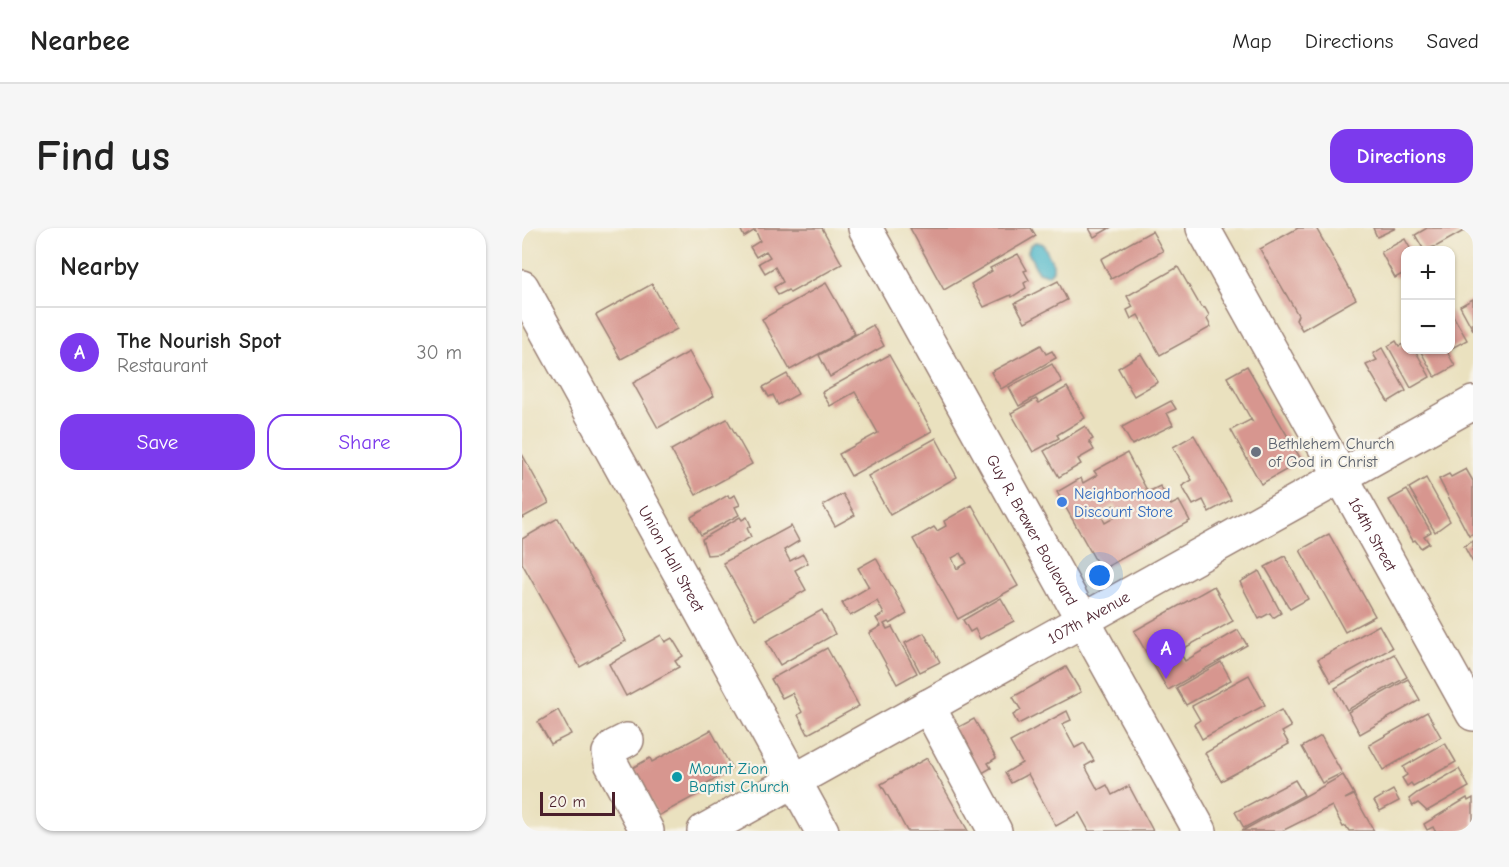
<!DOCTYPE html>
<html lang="en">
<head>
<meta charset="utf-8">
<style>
	body { margin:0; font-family:"Comic Neue",sans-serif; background:#f6f6f6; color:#222 }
	.controls { position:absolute; right:18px; top:18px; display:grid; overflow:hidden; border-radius:12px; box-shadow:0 2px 4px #0004 }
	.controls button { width:54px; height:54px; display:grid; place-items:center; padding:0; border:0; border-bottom:2px solid #e0e0e0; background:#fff; color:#222; font:30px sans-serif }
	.scale { position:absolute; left:18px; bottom:15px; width:75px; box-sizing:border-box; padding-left:6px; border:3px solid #4a1f2b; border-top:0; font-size:16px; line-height:21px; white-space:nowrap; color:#4a1f2b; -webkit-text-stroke:4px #f7f3e8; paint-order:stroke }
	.you { position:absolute; left:578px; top:348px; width:21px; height:21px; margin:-15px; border:4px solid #fff; border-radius:50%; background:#1a73e8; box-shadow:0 0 0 9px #1a73e833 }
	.badge { display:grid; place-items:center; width:39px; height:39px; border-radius:50%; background:#7c3aed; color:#fff; font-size:20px; font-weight:700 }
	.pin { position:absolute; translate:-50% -50px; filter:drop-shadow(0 2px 3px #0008) }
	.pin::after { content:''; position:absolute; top:32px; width:21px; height:18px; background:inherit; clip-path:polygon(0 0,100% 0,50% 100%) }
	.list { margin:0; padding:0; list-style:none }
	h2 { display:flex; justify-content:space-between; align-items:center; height:78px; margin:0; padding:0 24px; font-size:26px }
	h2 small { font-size:20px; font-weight:400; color:#767676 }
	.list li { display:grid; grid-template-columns:39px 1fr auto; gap:18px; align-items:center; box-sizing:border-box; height:90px; padding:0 24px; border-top:2px solid #e0e0e0 }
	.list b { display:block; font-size:22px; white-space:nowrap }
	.list p { margin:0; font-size:20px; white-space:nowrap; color:#767676 }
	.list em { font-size:20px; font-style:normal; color:#767676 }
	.actions { display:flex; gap:12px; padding:18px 24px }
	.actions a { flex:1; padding:14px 0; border:2px solid #7c3aed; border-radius:18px; text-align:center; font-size:21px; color:#7c3aed }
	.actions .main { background:#7c3aed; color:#fff }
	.map { position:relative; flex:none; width:951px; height:603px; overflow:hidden; border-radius:18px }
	header { display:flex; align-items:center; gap:36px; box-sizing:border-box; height:84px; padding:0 30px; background:#fff; border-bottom:2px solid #e0e0e0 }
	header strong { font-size:28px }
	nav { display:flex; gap:33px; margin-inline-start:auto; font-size:21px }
	.intro { display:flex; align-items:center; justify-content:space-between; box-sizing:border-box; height:144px; padding:0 36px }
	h1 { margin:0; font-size:42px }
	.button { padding:15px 27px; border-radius:18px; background:#7c3aed; color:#fff; font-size:21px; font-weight:700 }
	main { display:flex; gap:36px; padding:0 36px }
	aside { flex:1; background:#fff; border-radius:18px; box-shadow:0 2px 4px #0004 }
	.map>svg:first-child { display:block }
</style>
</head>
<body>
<header>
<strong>Nearbee</strong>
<nav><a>Map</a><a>Directions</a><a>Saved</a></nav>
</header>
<div class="intro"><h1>Find us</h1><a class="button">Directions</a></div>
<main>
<aside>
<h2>Nearby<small></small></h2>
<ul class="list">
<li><span class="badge">A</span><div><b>The Nourish Spot</b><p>Restaurant</p></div><em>30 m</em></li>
</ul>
<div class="actions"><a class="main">Save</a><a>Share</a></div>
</aside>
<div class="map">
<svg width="951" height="603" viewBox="0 0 951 603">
	<rect width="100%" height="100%" fill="#f7f3e8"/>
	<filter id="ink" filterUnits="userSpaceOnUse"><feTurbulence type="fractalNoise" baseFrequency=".0167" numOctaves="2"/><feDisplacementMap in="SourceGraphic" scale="12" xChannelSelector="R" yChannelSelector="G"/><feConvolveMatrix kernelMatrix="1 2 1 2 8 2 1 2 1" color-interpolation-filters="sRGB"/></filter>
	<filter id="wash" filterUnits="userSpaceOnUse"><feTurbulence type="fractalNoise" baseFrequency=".008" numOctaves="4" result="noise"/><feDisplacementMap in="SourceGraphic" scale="24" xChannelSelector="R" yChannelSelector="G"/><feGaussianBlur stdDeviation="1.35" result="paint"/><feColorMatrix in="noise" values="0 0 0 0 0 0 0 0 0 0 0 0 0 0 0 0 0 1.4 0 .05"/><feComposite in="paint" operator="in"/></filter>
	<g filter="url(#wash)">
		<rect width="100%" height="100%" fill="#eae1bf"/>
		<path fill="#4db8ca" stroke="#4c6c7a" stroke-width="1.5" d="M514 14 521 16 531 36V42L526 47 516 44 506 24 508 17Z"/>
		<g id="blocks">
			<g fill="#d7968f" fill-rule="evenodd">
				<path d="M218 0H300L320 36 268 65 266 62 256 67 252 59 261 54 253 39 243 45 237 35 248 29 244 23 234 29 228 19 238 13 235 6 233 2 222 9Z"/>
				<path d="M388 0H509L514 8 422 62Z"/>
				<path d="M567 0H588L572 9Z"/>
				<path d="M776 0H794L834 71 780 102 774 92 776 87 738 21Z"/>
				<path d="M851 0H874L855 9Z"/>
				<path d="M905 0H947L915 18 902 22 893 7Z"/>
				<path d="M630 3 641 23 589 51 579 31Z"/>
				<path d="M883 11 889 22H884V44L873 50 859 24Z"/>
				<path d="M496 26 505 42 502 43 507 52 502 55 504 60 490 69 489 67 462 79 449 56 470 43 468 40Z"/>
				<path d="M656 39 679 79 683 80 687 87 685 91 689 99 638 127 616 87 609 91 605 82 611 79 605 68Z"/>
				<path d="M536 53 545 72 503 94 493 75Z"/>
				<path d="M304 55 333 106 268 142 240 91Z"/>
				<path d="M130 56 155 101 99 131 74 87Z"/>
				<path d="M951 71V102L938 78Z"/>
				<path d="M928 82 945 112 928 121Z"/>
				<path d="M351 97 362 118 308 149 297 127Z"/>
				<path d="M874 113 877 118 884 115V122H893L908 149 889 160 866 118Z"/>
				<path d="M519 117 524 126 530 123 534 130 479 161 469 144Z"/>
				<path d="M860 120 884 163 866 174 844 137 855 132 851 126Z"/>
				<path d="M898 122H924L933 138 913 149Z"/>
				<path d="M167 124 192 168 136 200 111 155Z"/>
				<path d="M619 126 636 154 612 168 596 140Z"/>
				<path d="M367 127 410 203 329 248 317 226 356 205 333 164 308 178 300 164Z"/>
				<path d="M530 136 540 154 497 178 487 159Z"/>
				<path d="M725 138 780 233 739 256 709 202 728 192 730 193 705 149Z"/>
				<path d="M265 146 276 166 256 177 251 167 247 169 241 159Z"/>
				<path d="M545 159 563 190 535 207 537 210 511 224 489 185 514 171 517 175Z"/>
				<path d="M649 173 654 181 645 185 651 197 610 217 600 199Z"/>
				<path d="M205 191 230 236 174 267 149 222Z"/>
				<path d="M563 198 571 211 567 213 572 222 556 231 559 236 537 249 522 223Z"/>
				<path d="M672 207 709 272 687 284 681 272 671 277 660 258 670 252 651 219Z"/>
				<path d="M414 210 435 249 368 287 346 248Z"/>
				<path d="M605 225 626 264 638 258 649 277 657 273 668 293 579 342 535 264 559 250 561 255 575 247 572 243ZM592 277 597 287 583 295 578 285Z"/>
				<path d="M0 226 27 275 0 290Z"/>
				<path d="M944 241 951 253V305L947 308 917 251 927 246 929 249Z"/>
				<path d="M904 250 928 293 913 304 887 260Z"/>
				<path d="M885 262 909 304 902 308 907 315 899 320 893 312 891 313 867 272Z"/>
				<path d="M321 266 333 287 313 298 301 277Z"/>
				<path d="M206 267 207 270 213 267 218 277 213 279 217 287 179 307 169 289Z"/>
				<path d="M450 277 496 358 436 391 391 311 412 299 415 303 424 298 422 293ZM439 325 445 335 435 341 430 330Z"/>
				<path d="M218 289 220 292 225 289 229 298 225 300 229 309 197 326 185 327 180 311Z"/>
				<path d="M36 290 104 413 58 439 0 335V311Z"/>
				<path d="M269 298 277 313 262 322 268 333 281 326 286 335 273 342 284 362 233 391 201 335Z"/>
				<path d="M807 306 853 388 823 404 778 322Z"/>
				<path d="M951 313V335L942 318Z"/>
				<path d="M763 328 786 371 768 381 743 339Z"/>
				<path d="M354 330 385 386 368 396 366 394 362 396 365 401 370 399 395 445 375 456 347 405 359 398 354 390 362 386 355 373 328 388 320 375 347 359 336 340Z"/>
				<path d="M737 343 759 385 751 390 748 385 737 391 718 354Z"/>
				<path d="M692 358 711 393 657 423 663 433 716 402 725 417 646 462 612 403Z"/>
				<path d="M479 370 492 393 458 411 453 401 448 404 441 392Z"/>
				<path d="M300 382 313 406 258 437 244 413Z"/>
				<path d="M857 397 870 420 809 454 796 431Z"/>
				<path d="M402 405 418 434 398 444 383 415Z"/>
				<path d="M139 407 143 414 150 410 161 428 153 433 157 439 104 468 87 436Z"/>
				<path d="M305 420 337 478 286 506 276 487 280 484 270 465 260 470 249 451Z"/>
				<path d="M872 426 885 449 825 482 813 460Z"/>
				<path d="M699 434 709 452 664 477 654 460Z"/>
				<path d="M544 439 559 464 496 496 491 487 499 482 491 469Z"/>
				<path d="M727 447 743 477 680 511 672 496 678 492 670 478Z"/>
				<path d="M886 451 898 472 838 506 826 484Z"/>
				<path d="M36 482 49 506 29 516 16 494Z"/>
				<path d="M759 482 769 499 760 504 767 516 699 553 683 525Z"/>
				<path d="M545 483 549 492 540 496 553 520 562 515 572 533 563 538 576 562 585 557 590 567 607 558 631 603H567L557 585 534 598 506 546 489 555 483 545 500 535 488 514Z"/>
				<path d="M905 484 919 509 861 542 847 517Z"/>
				<path d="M452 491 474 530 466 535 469 540 455 548 429 503Z"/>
				<path d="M189 502 210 541 180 558 182 563 136 588 110 540 128 530 130 534Z"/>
				<path d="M799 508 820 545 800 555 780 519Z"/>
				<path d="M923 515 934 534 891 558 889 555 885 558 880 550 885 547 881 539Z"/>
				<path d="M405 530 427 569 446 603H385L370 575 359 556Z"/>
				<path d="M937 541 947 559 905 583 896 575 891 578 887 571 895 565Z"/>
				<path d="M821 547 832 566 823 571 832 567 852 603H827L824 598 821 599 810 578 760 603H720Z"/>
				<path d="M773 552 782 567 722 600 713 584Z"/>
				<path d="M871 562 877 573 858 583 852 573Z"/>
				<path d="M945 570 946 573 951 570V597L941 603H913L911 599 905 602 902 596Z"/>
			</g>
		</g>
	</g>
	<g filter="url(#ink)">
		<use href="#blocks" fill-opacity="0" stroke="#9a8075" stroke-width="1.5"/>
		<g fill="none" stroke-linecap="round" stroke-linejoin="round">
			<g stroke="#9a8075" stroke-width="36">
				<g id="minor">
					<path id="s1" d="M681 0 951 486"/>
					<path id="s2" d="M0 59 300 603"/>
					<path d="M406 478 473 603"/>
					<path d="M105 512 93 518 87 525 89 535 125 603"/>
					<path id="s3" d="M182 603 951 175"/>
				</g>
			</g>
			<g stroke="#9a8075" stroke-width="36">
				<g id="major">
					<path id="s4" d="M343 0 678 603"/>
				</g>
			</g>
			<use href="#minor" stroke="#fff" stroke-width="33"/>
			<use href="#major" stroke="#fff" stroke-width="33"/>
		</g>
	</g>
	<circle fill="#6b7280" stroke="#f7f3e8" stroke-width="2" cx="734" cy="224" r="6"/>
	<circle fill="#3f7fe0" stroke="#f7f3e8" stroke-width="2" cx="540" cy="274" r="6"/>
	<circle fill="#0f9aa8" stroke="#f7f3e8" stroke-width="2" cx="155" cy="549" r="6"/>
	<g text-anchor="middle" stroke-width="4.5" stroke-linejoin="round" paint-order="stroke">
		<g font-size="16" fill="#5b616d" stroke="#f7f3e8" text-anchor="start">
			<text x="746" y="221">Bethlehem Church<tspan x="746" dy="18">of God in Christ</tspan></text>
		</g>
		<g font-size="16" fill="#366cbe" stroke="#f7f3e8" text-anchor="start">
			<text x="552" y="271">Neighborhood<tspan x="552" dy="18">Discount Store</tspan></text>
		</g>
		<g font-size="16" fill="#4a1f2b" stroke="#f7f3e8">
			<text dy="6" stroke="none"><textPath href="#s4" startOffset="345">Guy R. Brewer Boulevard</textPath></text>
			<text dy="6" stroke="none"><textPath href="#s1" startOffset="350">164th Street</textPath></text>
			<text dy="6" stroke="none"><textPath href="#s2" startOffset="310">Union Hall Street</textPath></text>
			<text dy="6" stroke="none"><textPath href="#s3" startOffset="440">107th Avenue</textPath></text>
		</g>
		<g font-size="16" fill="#0d838f" stroke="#f7f3e8" text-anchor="start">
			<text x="167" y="546">Mount Zion<tspan x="167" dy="18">Baptist Church</tspan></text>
		</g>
	</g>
</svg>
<div class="controls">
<button>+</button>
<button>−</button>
</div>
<div class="scale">20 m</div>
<div class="you"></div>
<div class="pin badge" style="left:644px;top:451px">A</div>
</div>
</main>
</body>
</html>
